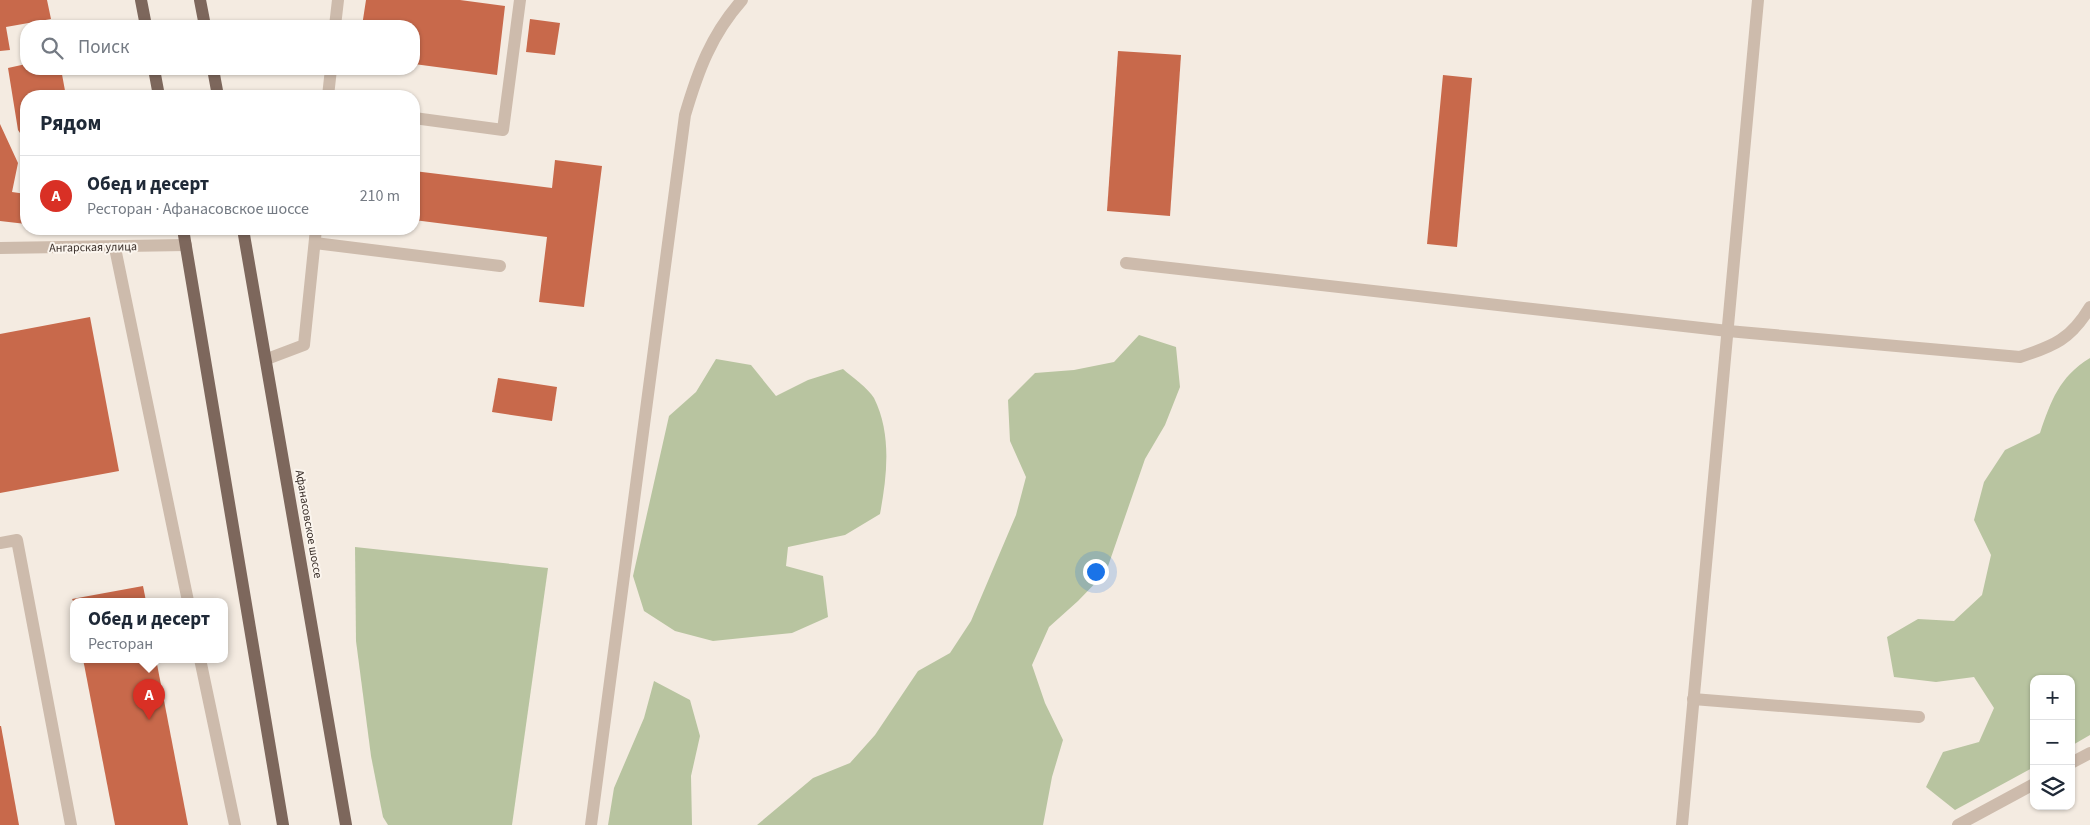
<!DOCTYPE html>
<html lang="ru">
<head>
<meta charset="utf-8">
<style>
	body { margin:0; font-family:"Source Sans 3",sans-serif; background:#f6f6f7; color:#1f2937 }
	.controls { position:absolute; right:15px; bottom:15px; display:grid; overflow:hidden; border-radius:10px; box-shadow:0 1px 4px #0004 }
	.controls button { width:45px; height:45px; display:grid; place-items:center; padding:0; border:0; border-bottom:1px solid #e0e1e3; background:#fff; color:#1f2937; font:25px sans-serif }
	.you { position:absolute; left:1095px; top:571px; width:18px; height:18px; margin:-12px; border:4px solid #fff; border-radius:50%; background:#1a73e8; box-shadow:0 0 0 8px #1a73e833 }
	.badge { display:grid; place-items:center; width:32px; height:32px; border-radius:50%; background:#d93025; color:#fff; font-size:16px; font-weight:700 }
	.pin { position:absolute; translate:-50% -41px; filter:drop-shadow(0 1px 2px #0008) }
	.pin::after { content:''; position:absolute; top:26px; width:18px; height:15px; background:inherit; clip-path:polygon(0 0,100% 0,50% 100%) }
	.popup { position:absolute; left:70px; top:598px; width:158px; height:65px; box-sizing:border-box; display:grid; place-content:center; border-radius:10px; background:#fff; filter:drop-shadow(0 1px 4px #0005); font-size:16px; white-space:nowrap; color:#747a83 }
	.popup b { font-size:19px; color:#1f2937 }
	.popup::after { content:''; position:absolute; left:50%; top:100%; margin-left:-10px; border:10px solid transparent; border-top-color:#fff }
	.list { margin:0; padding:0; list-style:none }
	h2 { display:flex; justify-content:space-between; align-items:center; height:65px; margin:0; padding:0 20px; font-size:21px }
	h2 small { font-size:16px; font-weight:400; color:#747a83 }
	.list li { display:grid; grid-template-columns:32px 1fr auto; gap:15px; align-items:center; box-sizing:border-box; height:80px; padding:0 20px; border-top:1px solid #e0e1e3 }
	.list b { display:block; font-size:19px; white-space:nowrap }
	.list p { margin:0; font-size:16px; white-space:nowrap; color:#747a83 }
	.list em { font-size:16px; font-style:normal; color:#747a83 }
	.icon { flex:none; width:28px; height:28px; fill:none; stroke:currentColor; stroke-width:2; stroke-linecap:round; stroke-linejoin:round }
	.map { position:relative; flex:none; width:2090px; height:825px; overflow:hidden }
	.search { position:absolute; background:#fff; box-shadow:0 1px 4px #0004; left:20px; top:20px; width:400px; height:55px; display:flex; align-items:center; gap:12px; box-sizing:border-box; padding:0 18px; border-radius:20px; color:#747a83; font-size:19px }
	.panel { position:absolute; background:#fff; box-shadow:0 1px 4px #0004; left:20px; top:90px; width:400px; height:145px; border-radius:20px }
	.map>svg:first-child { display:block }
</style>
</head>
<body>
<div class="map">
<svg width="2090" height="825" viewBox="0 0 2090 825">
	<rect width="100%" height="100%" fill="#f4ebe1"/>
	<g fill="#b8c4a0">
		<path d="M1139 335 1176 347 1180 387 1165 425 1145 459 1106 572 1078 601 1049 627 1032 665 1045 703 1063 740 1052 777 1043 825H757L813 778 850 763 875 735 918 671 950 653 971 621 1016 515 1026 477 1010 441 1008 400 1035 373 1074 370 1114 362Z"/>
		<path d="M2090 358V735L2071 746V679H2034V767L1955 810 1926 787 1943 752 1979 742 1994 708 1974 677 1936 682 1894 677 1887 637 1918 619 1954 621 1982 595 1991 555 1974 520 1984 482 2005 450 2040 433C2051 401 2059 377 2090 358Z"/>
		<path d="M716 359 751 365 776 396 808 380 843 369C852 377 868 388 874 398 892 434 887 476 880 514L845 535 788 547 786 566 823 576 828 617 792 633 713 641 675 631 644 611 633 576 669 416 696 392Z"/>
		<path d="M355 547 548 568 512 825H388L383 817 371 756 356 641Z"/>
		<path d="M654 681 690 700 700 736 691 776 692 825H608L614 788 644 718Z"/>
	</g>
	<g fill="#c8694b">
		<path d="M0 0H47L51 19 6 27 10 50 0 51Z"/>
		<path d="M366 0H460L505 6 497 75 414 64V26H362Z"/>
		<path d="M530 19 560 23 555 55 526 52Z"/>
		<path d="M1118 51 1181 55 1170 216 1107 211Z"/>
		<path d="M26 64V69H61L66 96H26V142L18 130 8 68Z"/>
		<path d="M1443 75 1472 78 1457 247 1427 244Z"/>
		<path d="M0 124 18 163 12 192 26 194V224L0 221Z"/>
		<path d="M555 160 602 166 584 307 539 302 547 237 414 220V171L552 188Z"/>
		<path d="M90 317 119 471 0 493V334Z"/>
		<path d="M498 378 557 387 552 421 492 412Z"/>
		<path d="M143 586 146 601H73L72 599Z"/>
		<path d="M83 659H156L188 825H115Z"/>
		<path d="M0 726H1L19 825H0Z"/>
	</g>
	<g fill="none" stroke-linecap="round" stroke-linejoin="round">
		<g stroke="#cdbbac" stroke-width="12">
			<path d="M335 26 338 0"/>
			<path d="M328 96 331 69"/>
			<path d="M414 118 503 130 520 0"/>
			<path d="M315 243 500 266"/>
			<path d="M115 248 188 601"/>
			<path d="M1126 263 1728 331 2020 357C2054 346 2071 339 2090 307"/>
			<path d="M267 359 304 345 316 229"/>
			<path d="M0 543 17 540 71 825"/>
			<path d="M200 659 235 825"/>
			<path d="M1693 699 1919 717"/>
			<path d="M2071 763 2090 753"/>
			<path d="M591 825 685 115C698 71 711 35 742 0"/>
			<path d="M1682 825 1758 0"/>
			<path d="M1958 825 2034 784"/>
		</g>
		<path stroke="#cdbbac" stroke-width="12" d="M0 248 186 245"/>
		<g stroke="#7d675c" stroke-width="12">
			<path d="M141 0 146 26"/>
			<path d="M200 0 205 26"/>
			<path d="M154 69 159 96"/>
			<path d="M213 69 218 96"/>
			<path d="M183 229 283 825"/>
			<path d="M243 229 346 825"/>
		</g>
	</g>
	<g text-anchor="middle" stroke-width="4" stroke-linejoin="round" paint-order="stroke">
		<g font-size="12" fill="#3b302b" stroke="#fbf5ee">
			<text transform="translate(93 247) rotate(-1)" y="4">Ангарская улица</text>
			<text transform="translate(309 524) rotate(80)" y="4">Афанасовское шоссе</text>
		</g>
	</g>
</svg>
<div class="controls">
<button>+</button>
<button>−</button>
<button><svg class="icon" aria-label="layers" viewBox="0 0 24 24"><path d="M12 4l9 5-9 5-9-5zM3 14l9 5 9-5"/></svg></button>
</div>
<div class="you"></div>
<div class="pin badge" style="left:149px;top:720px">A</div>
<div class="popup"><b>Обед и десерт</b>Ресторан</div>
<div class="search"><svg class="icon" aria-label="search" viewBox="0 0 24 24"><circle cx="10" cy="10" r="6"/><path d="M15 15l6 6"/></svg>Поиск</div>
<section class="panel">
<h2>Рядом<small></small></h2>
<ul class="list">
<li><span class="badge">A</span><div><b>Обед и десерт</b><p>Ресторан · Афанасовское шоссе</p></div><em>210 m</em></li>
</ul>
</section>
</div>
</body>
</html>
